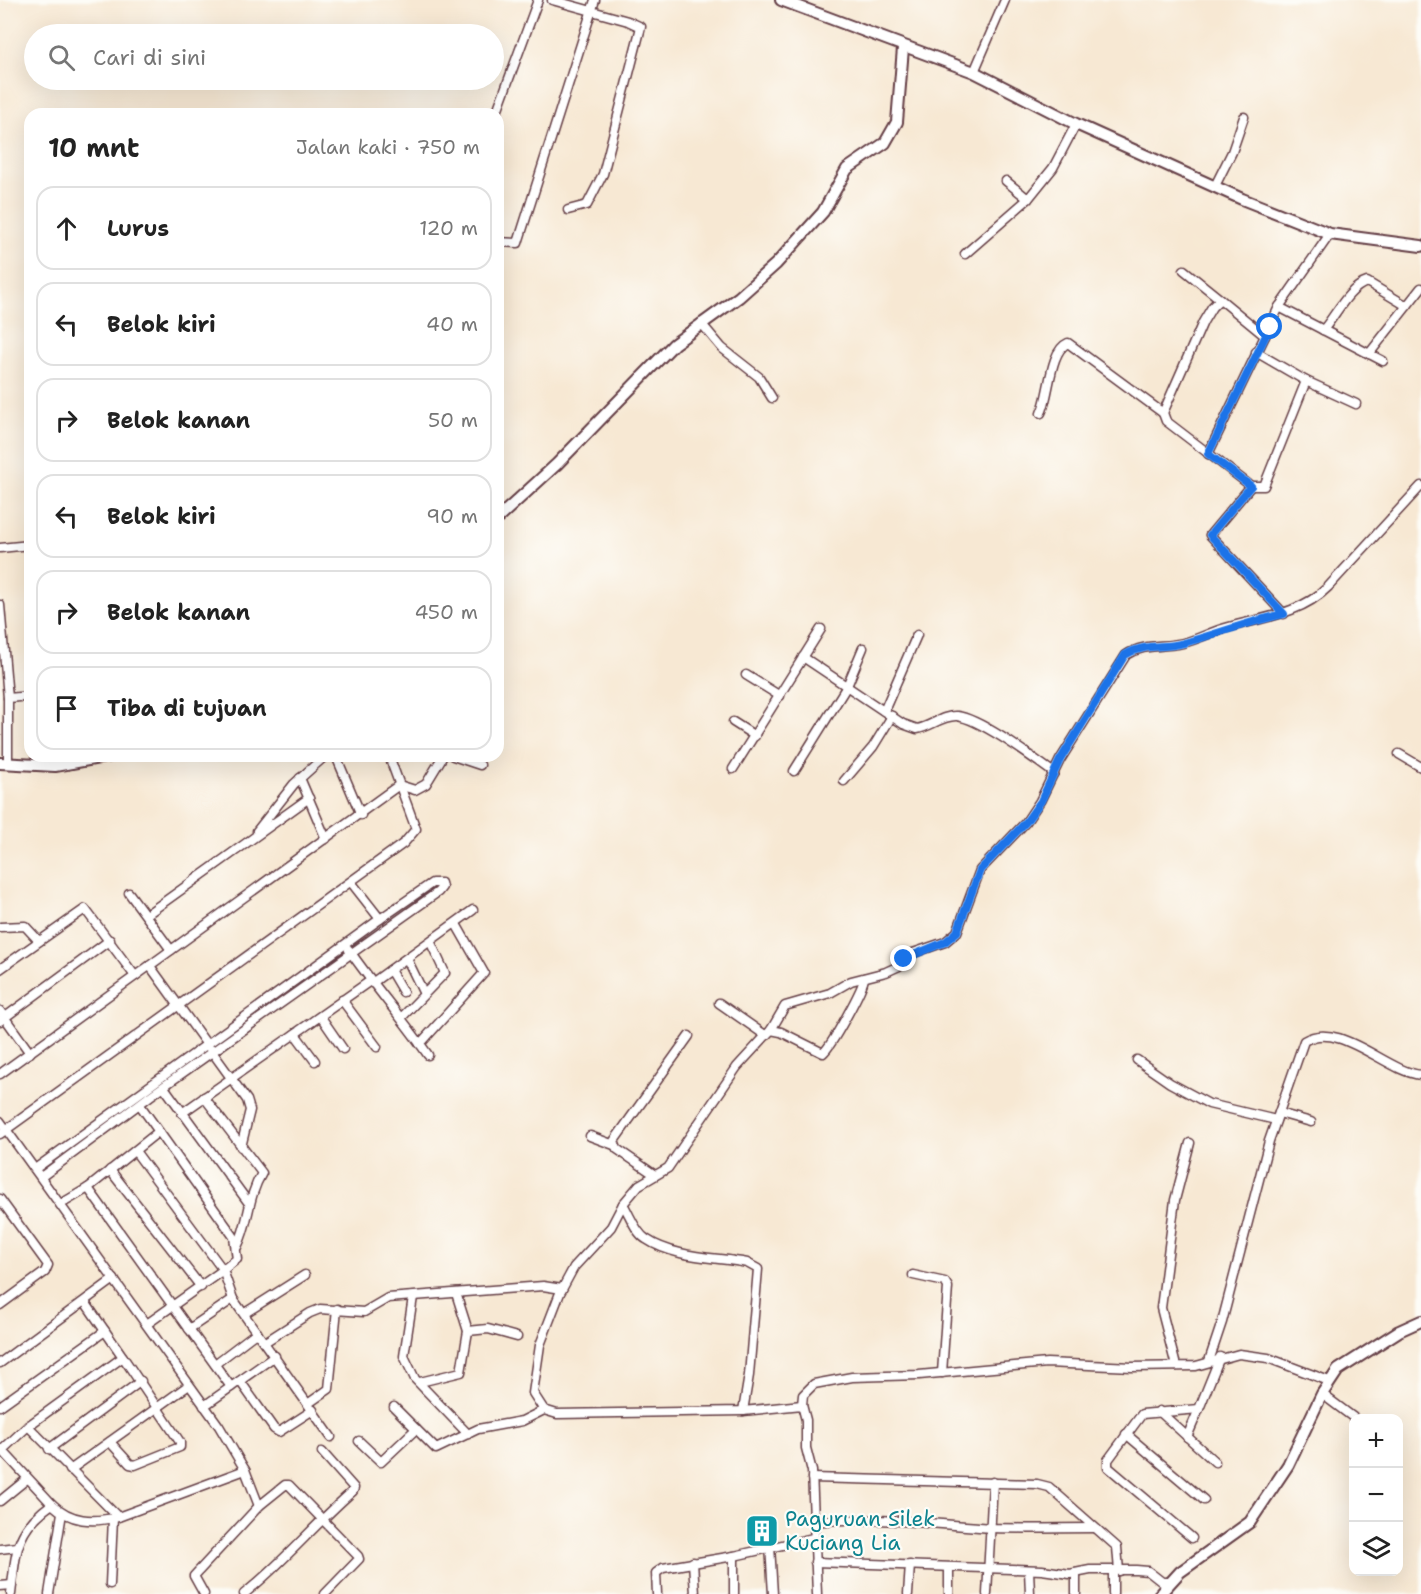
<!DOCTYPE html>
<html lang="id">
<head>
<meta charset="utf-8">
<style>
	body { margin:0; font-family:"Shantell Sans",sans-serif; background:#f2f2f2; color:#222 }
	.controls { position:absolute; right:18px; bottom:18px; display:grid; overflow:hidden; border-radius:12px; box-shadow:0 6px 24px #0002 }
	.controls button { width:54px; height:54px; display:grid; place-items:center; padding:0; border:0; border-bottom:2px solid #e0e0e0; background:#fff; color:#222; font:30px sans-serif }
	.stop { position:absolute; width:18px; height:18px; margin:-14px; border:4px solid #1a73e8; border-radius:50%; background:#fff }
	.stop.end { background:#1a73e8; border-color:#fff; box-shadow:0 2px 6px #0008 }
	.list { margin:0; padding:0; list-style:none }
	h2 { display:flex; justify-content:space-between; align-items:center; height:78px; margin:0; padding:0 24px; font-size:26px }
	h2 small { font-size:20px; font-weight:400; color:#767676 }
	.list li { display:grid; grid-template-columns:39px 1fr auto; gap:18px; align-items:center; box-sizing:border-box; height:84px; margin:0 12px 12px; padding:0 12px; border:2px solid #e0e0e0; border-radius:18px }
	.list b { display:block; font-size:22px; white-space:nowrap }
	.list em { font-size:20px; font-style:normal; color:#767676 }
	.icon { flex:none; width:33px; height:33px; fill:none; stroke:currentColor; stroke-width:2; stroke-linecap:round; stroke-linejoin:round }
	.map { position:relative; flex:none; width:1421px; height:1594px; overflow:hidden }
	.search { position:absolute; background:#fff; box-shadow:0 6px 24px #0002; left:24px; top:24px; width:480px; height:66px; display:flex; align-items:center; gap:15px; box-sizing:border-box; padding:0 21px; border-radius:33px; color:#767676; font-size:22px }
	.panel { position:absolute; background:#fff; box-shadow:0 6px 24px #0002; left:24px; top:108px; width:480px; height:654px; border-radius:18px }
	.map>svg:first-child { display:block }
</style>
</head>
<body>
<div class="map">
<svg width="1421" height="1594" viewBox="0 0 1421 1594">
	<rect width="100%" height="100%" fill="#fdfcf7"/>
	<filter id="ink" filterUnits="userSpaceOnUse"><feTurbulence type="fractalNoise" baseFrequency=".0167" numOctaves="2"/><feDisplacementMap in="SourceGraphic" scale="12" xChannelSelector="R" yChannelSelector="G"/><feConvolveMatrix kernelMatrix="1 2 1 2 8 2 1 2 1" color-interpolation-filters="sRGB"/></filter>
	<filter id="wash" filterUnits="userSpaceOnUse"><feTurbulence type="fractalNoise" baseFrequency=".008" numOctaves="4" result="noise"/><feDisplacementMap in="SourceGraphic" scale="24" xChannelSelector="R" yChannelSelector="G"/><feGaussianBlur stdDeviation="1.35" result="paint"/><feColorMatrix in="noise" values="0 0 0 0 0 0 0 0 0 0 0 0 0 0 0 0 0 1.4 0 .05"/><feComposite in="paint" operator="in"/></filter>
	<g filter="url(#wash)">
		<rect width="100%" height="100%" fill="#f7e8d3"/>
	</g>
	<g filter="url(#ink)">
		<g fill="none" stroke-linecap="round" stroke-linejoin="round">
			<g stroke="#643d44" stroke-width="11">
				<g id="minor">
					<path d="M552 0 628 21 641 27 603 174 587 205 568 210"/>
					<path d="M974 72 1005 0"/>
					<path d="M496 114 538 0"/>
					<path d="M1006 181 1028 199"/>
					<path d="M1215 186 1232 152 1244 117"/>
					<path d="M498 242 518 243 595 0"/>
					<path d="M965 254 1028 199 1053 168 1076 124"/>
					<path d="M1184 270 1220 299"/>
					<path d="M1279 307 1383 361"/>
					<path d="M701 323 722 348 759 377 772 398"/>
					<path d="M1323 330C1336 315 1348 288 1367 282L1407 306"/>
					<path d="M1369 354 1421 288"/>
					<path d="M1306 381 1356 404"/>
					<path d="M1041 413C1050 396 1049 351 1068 343L1163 413 1203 322 1212 307 1220 299 1265 336"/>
					<path d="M1163 413 1166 421 1251 486H1264L1306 381 1256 352"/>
					<path d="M1208 454 1279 307 1330 234"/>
					<path d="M1251 486 1210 535 1284 614"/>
					<path d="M0 548 30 545"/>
					<path d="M0 605 8 698V763"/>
					<path d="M803 657 903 724 917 729C930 727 943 715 957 716 981 719 1033 758 1054 773"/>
					<path d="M746 675 780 696"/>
					<path d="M8 698 30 696"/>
					<path d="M884 711 917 635"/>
					<path d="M733 722 755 736"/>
					<path d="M1399 754 1421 767"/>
					<path d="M336 756 361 815"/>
					<path d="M453 756 480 765"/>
					<path d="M733 769 821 629"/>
					<path d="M794 771 847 686 863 648"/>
					<path d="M300 778 326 839"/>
					<path d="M844 781 873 747 892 716"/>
					<path d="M399 785 415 790 426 784 443 756"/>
					<path d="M257 831 294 784 325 756"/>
					<path d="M351 882 380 919"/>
					<path d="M129 893 171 950"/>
					<path d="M146 915 309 798"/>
					<path d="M0 927 25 926 39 941"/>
					<path d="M349 950C374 986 403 1019 428 1055"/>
					<path d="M407 959 424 994"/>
					<path d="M150 966 247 1100 250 1110 241 1147"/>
					<path d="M0 969 85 909 135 976"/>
					<path d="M390 970 403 992"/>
					<path d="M372 983 473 910"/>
					<path d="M342 1000 377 1047"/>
					<path d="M719 1003 765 1035"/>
					<path d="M0 1011 30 1053"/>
					<path d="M321 1017 343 1049"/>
					<path d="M402 1017 445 973 431 943"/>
					<path d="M0 1021 110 940"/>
					<path d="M771 1030 781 1032 823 1053C831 1047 864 987 864 978"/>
					<path d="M295 1034 315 1061"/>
					<path d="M420 1044 484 973 456 924"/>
					<path d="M1137 1060 1170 1083 1209 1104 1276 1120"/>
					<path d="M0 1074 399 785"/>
					<path d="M164 1087 248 1202"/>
					<path d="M204 1097 262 1173C247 1198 250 1221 237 1247"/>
					<path d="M140 1105 234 1237 237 1259 223 1270 233 1299 331 1437"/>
					<path d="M182 1113 370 981"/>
					<path d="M1279 1113 1311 1122"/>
					<path d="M0 1121 219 1426 245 1470 118 1517 28 1426"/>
					<path d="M0 1134 404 843 416 829 389 756"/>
					<path d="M590 1136 614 1145"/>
					<path d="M135 1151 223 1270 147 1324"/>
					<path d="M35 1169 380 919 432 883H441L442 887 438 892 150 1096 41 1177"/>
					<path d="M110 1170 201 1287"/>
					<path d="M655 1175 617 1149 614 1141 689 1036"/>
					<path d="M88 1188 231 1387"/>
					<path d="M0 1199 48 1265 45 1272 0 1305"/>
					<path d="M61 1204 88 1188 158 1132"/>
					<path d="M623 1204C630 1215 635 1232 646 1239 674 1258 716 1257 747 1263L758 1269 749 1375 743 1411"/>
					<path d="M913 1275 945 1282 948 1287 942 1373"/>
					<path d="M413 1297 404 1356 415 1379 468 1434"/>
					<path d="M245 1313 305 1275"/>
					<path d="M189 1329 233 1299"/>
					<path d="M468 1331 488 1329 517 1337"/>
					<path d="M265 1342 310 1313 320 1309 364 1312 388 1298 543 1286 562 1289"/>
					<path d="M1209 1361 1222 1322 1269 1141 1304 1041C1339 1019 1387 1072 1421 1075"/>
					<path d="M0 1363 114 1279"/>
					<path d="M215 1364 257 1332"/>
					<path d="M1176 1366 1161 1308 1175 1200 1190 1143"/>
					<path d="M240 1381 274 1429 279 1432 313 1410"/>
					<path d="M420 1382 461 1372 468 1331 456 1293"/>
					<path d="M1322 1394 1354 1418"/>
					<path d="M309 1403 329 1389 337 1309"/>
					<path d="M802 1405 803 1395 814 1384 852 1377 919 1375 1047 1363 1132 1367 1196 1366 1239 1354 1268 1358 1329 1381"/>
					<path d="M0 1406 105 1331"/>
					<path d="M204 1406 275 1356"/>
					<path d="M394 1407 436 1449 478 1429 522 1421 544 1410"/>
					<path d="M1159 1411 1215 1462"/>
					<path d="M1126 1434 1204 1500"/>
					<path d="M1187 1437 1199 1409"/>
					<path d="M359 1441 381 1462 416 1429"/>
					<path d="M110 1442 130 1464 135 1465 180 1447V1442L123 1357"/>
					<path d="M49 1449 141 1381"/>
					<path d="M2 1450 52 1504"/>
					<path d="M0 1452 28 1426 123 1357 85 1302"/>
					<path d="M70 1470 189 1385"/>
					<path d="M245 1470 259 1506 285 1485H289L358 1556 359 1559 325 1594"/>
					<path d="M812 1478 1037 1484 1049 1487 1117 1547 1119 1571"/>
					<path d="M0 1501 27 1479"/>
					<path d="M813 1522C872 1516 933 1524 992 1528 1026 1529 1060 1528 1094 1528"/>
					<path d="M1192 1538 1108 1467V1460L1142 1414 1199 1409 1220 1357"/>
					<path d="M770 1546 773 1594"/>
					<path d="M0 1549 17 1547"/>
					<path d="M734 1556V1594"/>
					<path d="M693 1562 695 1594"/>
					<path d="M815 1562 1042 1570 1070 1574 1090 1570H1136L1148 1571 1162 1582H1168"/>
					<path d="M1029 1570 1030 1594"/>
					<path d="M1113 1572V1594"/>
					<path d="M1076 1573V1594"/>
					<path d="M110 1584 113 1518"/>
					<path d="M0 1586 12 1585"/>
					<path d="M11 1594C16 1552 15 1530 52 1504 71 1522 92 1523 118 1517"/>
					<path d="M49 1594 62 1513"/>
					<path d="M204 1594 194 1576 259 1506"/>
					<path d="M244 1594C283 1563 315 1524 353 1491L354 1488 322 1452"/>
					<path d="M657 1594 656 1573 663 1568 734 1556 813 1538"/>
					<path d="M817 1594 812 1471 806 1448V1420L802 1405 743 1411 557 1414 544 1410 533 1393 540 1345 560 1293 574 1267 611 1227 623 1204 639 1185 668 1168 737 1067 771 1030 785 1006 830 993 851 981 886 972 899 966 913 953 945 942 957 932 980 870 1026 822 1040 801 1060 760 1126 655C1144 643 1162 648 1183 643 1196 640 1209 633 1222 629 1259 618 1300 615 1328 587L1421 486"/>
					<path d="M908 1594 910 1565"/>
					<path d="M949 1594V1568"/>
					<path d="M987 1594 993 1482"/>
				</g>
			</g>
			<g stroke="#643d44" stroke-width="14">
				<g id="tertiary">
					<path d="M781 0 974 72 1076 124 1242 199 1330 234 1421 246"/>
					<path d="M498 518 557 464 674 344 739 297 776 264 823 212 847 169 885 143 897 122 903 48"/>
					<path d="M0 763 55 766 110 756"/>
					<path d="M1160 1594 1180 1572 1250 1522 1288 1465 1322 1394 1338 1370 1399 1331 1421 1321"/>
				</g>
			</g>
			<use href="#minor" stroke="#fff" stroke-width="8"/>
			<use href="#tertiary" stroke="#fff" stroke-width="10"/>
		</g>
	</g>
	<g fill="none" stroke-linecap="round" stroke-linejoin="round" filter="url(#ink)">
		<path stroke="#1a73e8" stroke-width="8" d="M904 959 945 942 957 932 980 870 1026 822 1041 801 1060 760 1125 655C1145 643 1163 649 1184 643 1218 634 1250 621 1284 614L1210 535 1251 486 1208 454 1270 327"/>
	</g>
	<defs>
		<g id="building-square" transform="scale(1.725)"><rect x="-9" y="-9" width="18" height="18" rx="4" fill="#0f9aa8" stroke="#fdfcf7"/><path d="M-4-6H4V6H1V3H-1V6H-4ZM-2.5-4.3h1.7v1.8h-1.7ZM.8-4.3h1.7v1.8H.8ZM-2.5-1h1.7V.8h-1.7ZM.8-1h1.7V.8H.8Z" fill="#fff"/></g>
	</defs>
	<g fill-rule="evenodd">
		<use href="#building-square" x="762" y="1531"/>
	</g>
	<g text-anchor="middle" stroke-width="4.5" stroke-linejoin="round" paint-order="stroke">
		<g font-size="21" fill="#0d838f" stroke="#fdfcf7" text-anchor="start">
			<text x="785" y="1526">Paguruan Silek<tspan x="785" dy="24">Kuciang Lia</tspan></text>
		</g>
	</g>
</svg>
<div class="controls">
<button>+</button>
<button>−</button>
<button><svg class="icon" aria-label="layers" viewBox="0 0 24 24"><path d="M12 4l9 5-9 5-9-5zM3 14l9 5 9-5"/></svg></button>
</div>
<div class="stop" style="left:1270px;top:327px"></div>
<div class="stop end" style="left:904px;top:959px"></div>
<div class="search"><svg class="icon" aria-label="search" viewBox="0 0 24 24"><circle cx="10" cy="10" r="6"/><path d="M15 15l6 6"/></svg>Cari di sini</div>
<section class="panel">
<h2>10 mnt<small>Jalan kaki · 750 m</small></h2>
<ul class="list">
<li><svg class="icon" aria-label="ahead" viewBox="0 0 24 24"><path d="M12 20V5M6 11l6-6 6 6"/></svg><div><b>Lurus</b></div><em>120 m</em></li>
<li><svg class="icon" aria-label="left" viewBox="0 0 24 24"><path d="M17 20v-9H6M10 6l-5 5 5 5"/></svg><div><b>Belok kiri</b></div><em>40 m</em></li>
<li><svg class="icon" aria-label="right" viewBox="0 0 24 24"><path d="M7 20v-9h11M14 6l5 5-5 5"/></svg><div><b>Belok kanan</b></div><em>50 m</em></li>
<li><svg class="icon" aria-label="left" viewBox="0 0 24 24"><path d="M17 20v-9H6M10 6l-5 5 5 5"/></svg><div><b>Belok kiri</b></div><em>90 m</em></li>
<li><svg class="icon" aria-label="right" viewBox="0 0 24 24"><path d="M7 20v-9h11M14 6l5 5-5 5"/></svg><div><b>Belok kanan</b></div><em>450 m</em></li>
<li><svg class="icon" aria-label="arrive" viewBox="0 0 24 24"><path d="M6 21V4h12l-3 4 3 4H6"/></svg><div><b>Tiba di tujuan</b></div></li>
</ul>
</section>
</div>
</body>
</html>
